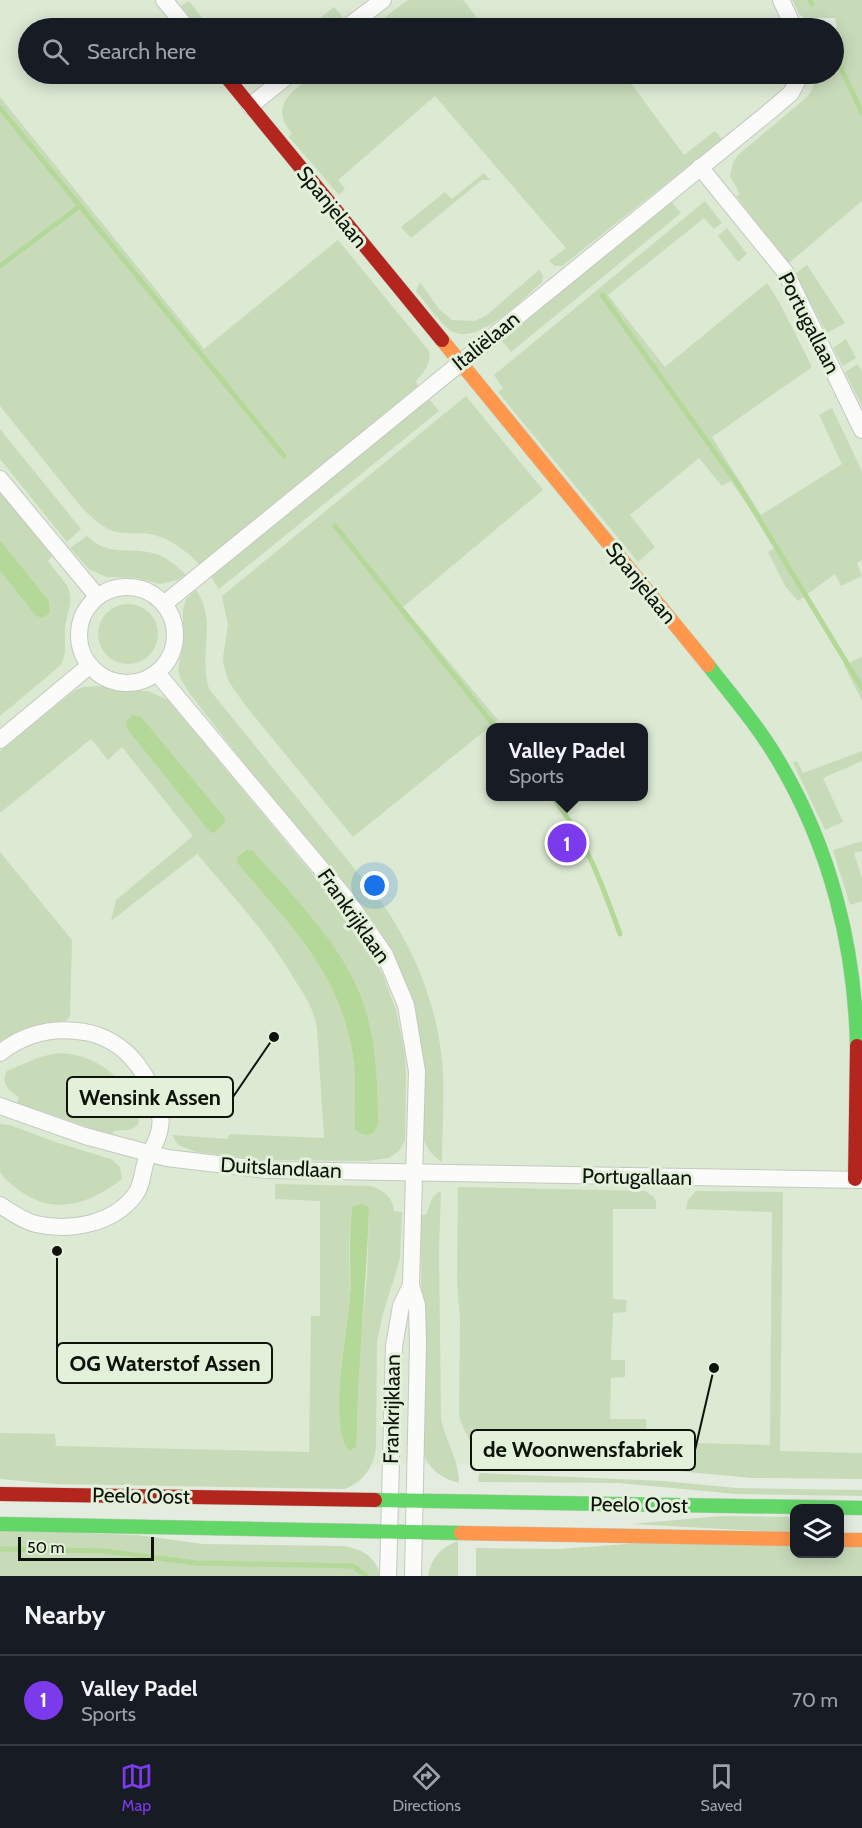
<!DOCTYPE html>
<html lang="en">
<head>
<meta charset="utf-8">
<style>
	body { margin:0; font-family:Cabin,sans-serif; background:#20242c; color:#f1f3f6 }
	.controls { position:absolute; right:18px; bottom:18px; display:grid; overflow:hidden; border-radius:12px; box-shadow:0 3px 15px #0003 }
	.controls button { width:54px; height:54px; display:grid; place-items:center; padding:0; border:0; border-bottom:2px solid #363941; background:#171b24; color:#f1f3f6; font:30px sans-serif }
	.scale { position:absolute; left:18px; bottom:15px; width:136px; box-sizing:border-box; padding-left:6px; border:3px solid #0e130b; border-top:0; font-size:16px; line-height:21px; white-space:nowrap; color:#0e130b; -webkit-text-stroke:4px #e3f1da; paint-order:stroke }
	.you { position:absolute; left:375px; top:886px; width:21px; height:21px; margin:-15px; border:4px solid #fff; border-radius:50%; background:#1a73e8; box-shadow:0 0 0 9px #1a73e833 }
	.badge { display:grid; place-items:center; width:39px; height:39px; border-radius:50%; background:#7c3aed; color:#fff; font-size:20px; font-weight:700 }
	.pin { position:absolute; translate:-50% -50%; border:3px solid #fff; box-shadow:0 2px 6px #0006 }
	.popup { position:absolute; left:486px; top:723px; width:162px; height:78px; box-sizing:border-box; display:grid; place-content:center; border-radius:12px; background:#171b24; filter:drop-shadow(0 2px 4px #0005); font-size:20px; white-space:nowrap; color:#9ea1a6 }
	.popup b { font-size:22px; color:#f1f3f6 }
	.popup::after { content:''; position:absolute; left:50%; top:100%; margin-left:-12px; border:12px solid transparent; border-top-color:#171b24 }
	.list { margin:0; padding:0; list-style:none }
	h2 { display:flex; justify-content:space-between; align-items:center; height:78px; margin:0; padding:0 24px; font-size:26px }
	h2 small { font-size:20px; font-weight:400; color:#9ea1a6 }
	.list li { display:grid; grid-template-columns:39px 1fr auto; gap:18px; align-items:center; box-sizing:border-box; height:90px; padding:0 24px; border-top:2px solid #363941 }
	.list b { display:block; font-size:22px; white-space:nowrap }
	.list p { margin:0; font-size:20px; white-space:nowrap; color:#9ea1a6 }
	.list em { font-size:20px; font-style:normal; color:#9ea1a6 }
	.icon { flex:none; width:33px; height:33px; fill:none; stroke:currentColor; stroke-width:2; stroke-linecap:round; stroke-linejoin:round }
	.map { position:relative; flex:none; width:862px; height:1576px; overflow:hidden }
	.search { position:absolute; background:#171b24; box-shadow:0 3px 15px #0003; left:18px; right:18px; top:18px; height:66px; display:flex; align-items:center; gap:15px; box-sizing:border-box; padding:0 21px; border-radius:33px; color:#9ea1a6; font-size:22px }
	.sheet { height:168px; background:#171b24 }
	nav { display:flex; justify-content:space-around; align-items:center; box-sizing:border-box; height:84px; border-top:2px solid #363941; background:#171b24; font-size:16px; color:#9ea1a6 }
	nav a { display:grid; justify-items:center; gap:3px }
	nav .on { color:#7c3aed }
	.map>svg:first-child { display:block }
</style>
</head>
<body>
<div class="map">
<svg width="862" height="1576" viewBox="0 0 862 1576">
	<rect width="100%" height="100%" fill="#e4ecdf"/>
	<path fill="#dce9d3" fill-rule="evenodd" d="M0 0H781L794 28H28V74H829L862 133V1462L0 1467ZM490 728H644V796H490Z"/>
	<g fill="#c7dbb9" fill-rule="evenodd">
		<path d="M408 0H463L485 28H370Z"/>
		<path d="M792 0H862V201L790 262H787L736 196 740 194 730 176 733 163 738 155 807 97 812 90 817 74H834V28H817H837L835 18H804L799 14Z"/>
		<path d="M189 1 210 28H199L181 6Z"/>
		<path d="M334 7 343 18 330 28H308Z"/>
		<path d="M315 74H519L527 84 542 74H624L684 155 715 131 722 139 562 266H555L549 261 566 248 435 96 338 180 345 189 339 195 289 137 292 133C267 105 295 90 315 74Z"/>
		<path d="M0 97 204 349 338 240 429 351C431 364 424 372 416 381L418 386 200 565C186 551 173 540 154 535 145 532 135 534 126 533 107 533 96 521 83 509L0 406Z"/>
		<path d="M484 173 490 180H482L411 238 401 227 445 192 452 199Z"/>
		<path d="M671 201 681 213 511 352 501 340Z"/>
		<path d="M705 201 722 223 714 229 704 218 608 295 665 367 767 283 779 302 812 367 712 437 761 515 842 464 819 415 832 408 862 471V560L857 563 862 576 841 586 835 574 798 601 785 586 768 552 776 547 731 481 722 486 699 458 630 515 655 547 638 562 498 392 503 388 494 375Z"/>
		<path d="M727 228 747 254 738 262 718 236Z"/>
		<path d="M807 265 845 323 827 333 796 278V273Z"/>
		<path d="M539 270 543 275 542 282C521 300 474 353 446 327 435 316 425 302 416 291L420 282 439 309 452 320 475 321 487 315Z"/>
		<path d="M846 339 856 358 843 366 833 348Z"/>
		<path d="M858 364 862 372V406L845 372Z"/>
		<path d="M466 396 543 490 403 607 498 720 353 837 245 705 229 682 224 667 223 658 228 625 222 596Z"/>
		<path d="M429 399 439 411 219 589 211 577Z"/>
		<path d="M0 429 81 529 67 542 0 459Z"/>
		<path d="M0 491 53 555 48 561 68 587 70 596V604L65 626V653L61 665 0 716V571L36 616 50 606 49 601 0 540Z"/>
		<path d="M87 536C110 559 133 545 159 555 170 560 178 567 186 575L177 580 160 584 137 578 106 577 89 569 70 548Z"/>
		<path d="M196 590C218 621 198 653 209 689L383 904C413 949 434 997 441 1052 446 1088 442 1126 442 1162 431 1155 426 1147 422 1135L411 997 389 948 377 927 348 887 250 771 190 694 180 678 178 670 183 643V609L186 599Z"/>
		<circle cx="128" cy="634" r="30"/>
		<path d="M862 657V701L844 665Z"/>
		<path d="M99 686 124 691H148L168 700 310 871 355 927 370 949 383 975 396 1010 404 1048 406 1076 405 1141 399 1151 389 1158 367 1161 263 1160 196 1152 178 1145 172 1135 228 1139 229 1134 324 1138 317 1028C314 1010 306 997 296 982 269 935 232 895 197 854L111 921 116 900 193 836 122 747 108 760 91 739 0 813V751L74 691 83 687ZM132 716 141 717 214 833 210 831 127 729ZM237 863 285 888 311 916 327 937 372 1134 354 1122C354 1103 356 1085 354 1067 346 978 291 927 237 863Z"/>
		<path d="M862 751V761L823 778 843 822 825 830 793 763 797 761 803 773Z"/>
		<path d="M862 841V851L854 853 862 878V901L850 905 833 850Z"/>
		<path d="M0 852 72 940 70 1016 66 1021C41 1024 22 1029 0 1042Z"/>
		<path d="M58 1053C99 1054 131 1081 139 1122 134 1132 124 1130 114 1131L112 1135 17 1103 19 1097C9 1091 0 1083 7 1071L40 1057Z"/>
		<path d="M0 1124 10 1125 58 1143 111 1159 120 1167 122 1179C87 1205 54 1217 16 1188 11 1184 2 1177 0 1171 0 1162 0 1135 0 1124Z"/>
		<path d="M275 1184 371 1186C384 1190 393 1198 394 1211L402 1212 400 1259 382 1317 377 1342 376 1448C373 1468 363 1482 345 1489L54 1484 0 1479V1433L55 1434 56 1446 309 1452 311 1316H320V1201L275 1199ZM352 1208 369 1212 367 1277 359 1356 357 1434 356 1447 350 1451 340 1407 343 1351 350 1297 349 1242Z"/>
		<path d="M458 1187 645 1191 654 1197 656 1202V1209H613V1299L627 1300 626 1312 613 1313 611 1360H625V1377L611 1378 610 1419H646L647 1442 770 1445 772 1212 686 1209 688 1200 696 1191 783 1192 780 1451 862 1453V1479L752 1478 601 1464 477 1462C475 1445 463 1432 459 1415L460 1321 457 1281Z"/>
		<path d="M438 1192H441L439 1250 441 1419C446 1442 459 1459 459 1483 440 1478 429 1469 422 1450L421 1215H426L432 1198Z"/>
		<path d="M479 1473 663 1481 737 1488 862 1490V1496L736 1494 619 1483 478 1482Z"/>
		<path d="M721 1516 794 1517V1533L631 1524Z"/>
		<path d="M0 1530 138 1535 203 1544 345 1546C364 1550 376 1557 380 1576H0Z"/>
		<path d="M458 1541V1576H428C431 1558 441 1547 458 1541Z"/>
		<path d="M641 1543 794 1546V1554H840V1546L862 1547V1576H476V1548L559 1549Z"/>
	</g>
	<g fill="#b4d898">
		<path d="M0 540 49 601 50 612C45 617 43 618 36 616L0 571Z"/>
		<path d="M132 715 141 717 225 818V822L214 833 210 832 127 729 126 722Z"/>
		<path d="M246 850H252C296 900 351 951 368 1019 377 1053 377 1088 378 1124 374 1137 364 1138 355 1129 353 1108 356 1087 354 1065 344 976 292 928 237 863V858Z"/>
		<path d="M361 1204 368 1206 369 1212C366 1286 358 1360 357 1434L356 1447 350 1451C327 1430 348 1327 350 1296 351 1284 350 1271 350 1259 349 1241 351 1224 352 1207Z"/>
	</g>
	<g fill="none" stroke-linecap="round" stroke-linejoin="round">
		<g stroke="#b4d898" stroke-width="5">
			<path d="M810 0 812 4"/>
			<path d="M834 53 862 113"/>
			<path d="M0 108 284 456"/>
			<path d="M0 266 80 206"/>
			<path d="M602 295 739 486 862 688"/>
			<path d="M335 526 496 728"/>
			<path d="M552 796C586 839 602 884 620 934"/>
			<path d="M0 1549 104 1551 196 1563 353 1566 366 1576"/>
		</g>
		<g stroke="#c4c9c0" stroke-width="18">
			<g id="street">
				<path d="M164 0 187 28"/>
				<path d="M781 0 794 28"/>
				<path d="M346 28 383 0"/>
				<path d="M250 106 290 74"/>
				<path d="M700 167 786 273 862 430"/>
				<path d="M0 479 97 596"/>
				<circle cx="127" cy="635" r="48"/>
				<path d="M164 604 775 107 791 93 801 74"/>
				<path d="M157 673 348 901 385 955 406 1005 417 1071 411 1285 417 1305 418 1343 413 1576"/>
				<path d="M0 740 89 666"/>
				<path d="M0 1053C25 1033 54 1027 85 1032 122 1039 145 1067 156 1101 159 1110 162 1118 160 1127 159 1140 151 1149 146 1161 142 1172 143 1184 135 1195 113 1224 70 1232 36 1224 23 1221 11 1212 0 1205"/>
				<path d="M0 1106 85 1136 167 1158 268 1170 862 1180"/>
				<path d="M388 1576 394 1346 401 1306 411 1285"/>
			</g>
		</g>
		<g stroke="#c4c9c0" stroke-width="15">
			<g id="fast">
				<path d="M708 665C732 696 758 726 778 760 830 847 855 946 857 1046"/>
				<path d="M375 1500 862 1508"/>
				<path d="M0 1524 461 1533"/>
			</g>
		</g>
		<g stroke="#c4c9c0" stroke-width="15">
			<g id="slow">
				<path d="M442 340 708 665"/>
				<path d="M461 1533 794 1539"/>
				<path d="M840 1540H862"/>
			</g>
		</g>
		<g stroke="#c4c9c0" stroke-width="15">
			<g id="jam">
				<path d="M224 74 442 340"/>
				<path d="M855 1179 857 1046"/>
				<path d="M0 1494 375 1500"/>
			</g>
		</g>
		<use href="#street" stroke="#fbfcfa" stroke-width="16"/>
		<use href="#fast" stroke="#63d668" stroke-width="14"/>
		<use href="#slow" stroke="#ff974d" stroke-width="14"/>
		<use href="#jam" stroke="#b3261e" stroke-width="14"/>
	</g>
	<g text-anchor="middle" stroke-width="6" stroke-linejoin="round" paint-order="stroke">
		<g font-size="21" fill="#0e130b" stroke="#e3f1da">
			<text transform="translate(332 207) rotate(51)" y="7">Spanjelaan</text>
			<text transform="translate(809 323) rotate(63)" y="7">Portugallaan</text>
			<text transform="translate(486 341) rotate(-39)" y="7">Italiëlaan</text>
			<text transform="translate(641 583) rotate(51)" y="7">Spanjelaan</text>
			<text transform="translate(354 916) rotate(55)" y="7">Frankrijklaan</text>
			<text transform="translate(281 1168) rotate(3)" y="7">Duitslandlaan</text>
			<text transform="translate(637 1177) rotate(1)" y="7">Portugallaan</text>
			<text transform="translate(392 1409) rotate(-89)" y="7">Frankrijklaan</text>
			<text transform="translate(141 1496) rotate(1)" y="7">Peelo Oost</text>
			<text transform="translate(639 1505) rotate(1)" y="7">Peelo Oost</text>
		</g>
	</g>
	<path fill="none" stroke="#0e130b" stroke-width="2" d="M274 1037L233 1097M57 1251L57 1363M714 1368L695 1450"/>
	<g fill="#0e130b" stroke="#e3f1da" stroke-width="2">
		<circle cx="274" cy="1037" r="6"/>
		<circle cx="57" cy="1251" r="6"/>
		<circle cx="714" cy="1368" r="6"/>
	</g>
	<g fill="#e3f1da" stroke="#0e130b" stroke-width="2">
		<rect x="67" y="1077" width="166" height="40" rx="6"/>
		<rect x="57" y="1343" width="215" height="40" rx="6"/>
		<rect x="471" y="1430" width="224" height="40" rx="6"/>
	</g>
	<g font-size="22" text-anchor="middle" font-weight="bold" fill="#0e130b">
		<text x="150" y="1105">Wensink Assen</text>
		<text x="165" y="1371">OG Waterstof Assen</text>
		<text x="583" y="1457">de Woonwensfabriek</text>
	</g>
</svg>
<div class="controls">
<button><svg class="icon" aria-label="layers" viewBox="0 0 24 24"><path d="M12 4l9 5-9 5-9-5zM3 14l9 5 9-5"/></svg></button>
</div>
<div class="scale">50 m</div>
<div class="you"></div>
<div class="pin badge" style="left:567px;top:843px">1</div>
<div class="popup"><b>Valley Padel</b>Sports</div>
<div class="search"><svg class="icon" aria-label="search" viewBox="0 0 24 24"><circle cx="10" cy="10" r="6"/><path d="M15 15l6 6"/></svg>Search here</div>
</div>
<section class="sheet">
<h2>Nearby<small></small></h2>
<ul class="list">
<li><span class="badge">1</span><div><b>Valley Padel</b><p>Sports</p></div><em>70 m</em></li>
</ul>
</section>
<nav>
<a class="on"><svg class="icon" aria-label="map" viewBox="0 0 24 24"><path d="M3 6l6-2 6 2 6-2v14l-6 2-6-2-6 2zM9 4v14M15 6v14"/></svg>Map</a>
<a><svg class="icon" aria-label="directions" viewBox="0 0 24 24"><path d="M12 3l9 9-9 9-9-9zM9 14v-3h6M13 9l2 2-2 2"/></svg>Directions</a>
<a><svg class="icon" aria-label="saved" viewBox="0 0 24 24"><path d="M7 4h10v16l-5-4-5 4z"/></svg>Saved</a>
</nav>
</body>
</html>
